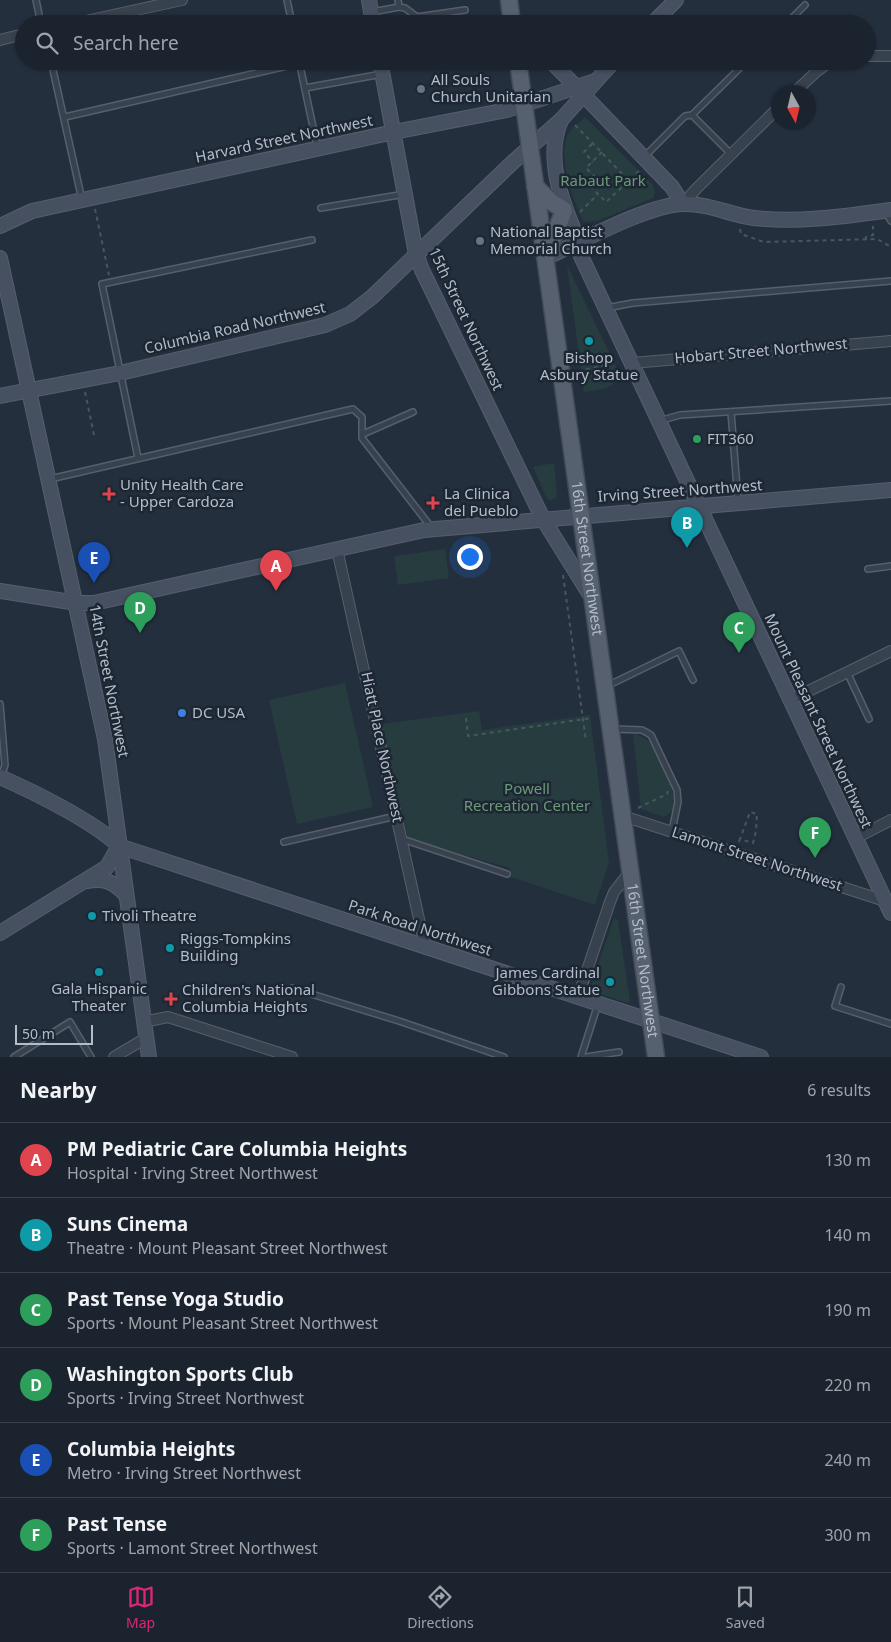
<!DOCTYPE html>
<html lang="en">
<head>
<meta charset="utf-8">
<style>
	body { margin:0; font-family:"Noto Sans",sans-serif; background:#282f3a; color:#f1f3f6 }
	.compass { position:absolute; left:771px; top:85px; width:45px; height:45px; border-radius:50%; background:#1b232e; box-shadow:0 1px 4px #0004; rotate:172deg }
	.scale { position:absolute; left:15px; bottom:12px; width:78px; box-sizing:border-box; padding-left:5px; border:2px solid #b4bcc9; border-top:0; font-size:14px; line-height:18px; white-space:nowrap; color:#b4bcc9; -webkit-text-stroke:4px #1d2633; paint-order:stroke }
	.you { position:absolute; left:469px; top:556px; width:18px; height:18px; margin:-12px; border:4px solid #fff; border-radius:50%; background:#1a73e8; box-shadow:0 0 0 8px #1a73e833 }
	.badge { display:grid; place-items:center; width:32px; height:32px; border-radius:50%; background:#db2777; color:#fff; font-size:16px; font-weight:700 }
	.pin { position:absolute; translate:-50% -41px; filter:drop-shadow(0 1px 2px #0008) }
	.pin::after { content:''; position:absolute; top:26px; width:18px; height:15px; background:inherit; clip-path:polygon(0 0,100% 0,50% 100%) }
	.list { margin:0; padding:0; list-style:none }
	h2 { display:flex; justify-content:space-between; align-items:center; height:65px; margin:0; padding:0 20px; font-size:21px }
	h2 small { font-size:16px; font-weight:400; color:#a0a4aa }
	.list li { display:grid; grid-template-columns:32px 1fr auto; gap:15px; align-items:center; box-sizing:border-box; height:75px; padding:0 20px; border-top:1px solid #39404a }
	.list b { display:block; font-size:19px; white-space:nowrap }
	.list p { margin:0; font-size:16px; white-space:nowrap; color:#a0a4aa }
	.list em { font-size:16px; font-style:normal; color:#a0a4aa }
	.icon { flex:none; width:28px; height:28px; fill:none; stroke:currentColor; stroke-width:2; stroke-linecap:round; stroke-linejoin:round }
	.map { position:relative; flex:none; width:891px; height:1057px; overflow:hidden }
	.search { position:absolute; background:#1b232e; box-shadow:0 1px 4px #0004; left:15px; right:15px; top:15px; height:55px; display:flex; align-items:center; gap:12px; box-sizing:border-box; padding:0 18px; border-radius:28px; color:#a0a4aa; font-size:19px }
	.sheet { height:515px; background:#1b232e }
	nav { display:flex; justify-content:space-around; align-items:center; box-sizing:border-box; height:70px; border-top:1px solid #39404a; background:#1b232e; font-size:14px; color:#a0a4aa }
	nav a { display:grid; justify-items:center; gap:2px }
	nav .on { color:#db2777 }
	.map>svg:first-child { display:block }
</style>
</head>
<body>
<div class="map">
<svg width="891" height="1057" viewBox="0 0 891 1057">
	<rect width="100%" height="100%" fill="#242f3e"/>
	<g fill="#263c3f">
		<path d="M585 117 653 185 655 193 653 198 597 221 584 222C573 203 557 155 568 134 571 128 580 122 585 117Z"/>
		<path d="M567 265 622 379 604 389 584 392Z"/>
		<path d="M554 463 557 495 555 499 549 500 546 497 533 467Z"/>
		<path d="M445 549 449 578 398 585 394 556Z"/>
		<path d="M345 683 373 807 297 824 269 700Z"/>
		<path d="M479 711 482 730 590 715 609 863 595 905 508 876 510 868 408 839 382 724Z"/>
		<path d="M633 734C639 735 646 738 650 743 657 754 677 794 674 806 673 812 668 815 663 817L641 809Z"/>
		<path d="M614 918 618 920 630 1002 628 1003 591 991 590 989Z"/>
	</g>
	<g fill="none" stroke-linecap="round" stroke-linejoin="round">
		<g stroke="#565f6c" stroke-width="8">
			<g id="lane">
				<path d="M36 0 41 24"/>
				<path d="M287 0 292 24"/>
				<path d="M399 7 405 8 417 17 465 10"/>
				<path d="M372 12 399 7 398 0"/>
				<path d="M786 24 805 5"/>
				<path d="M51 61 82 200"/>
				<path d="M299 61 317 146"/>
				<path d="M305 88 382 74"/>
				<path d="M65 117 300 63"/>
				<path d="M731 154 692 115 747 61"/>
				<path d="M644 157 685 116 692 115"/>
				<path d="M321 208 405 194"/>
				<path d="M885 211 891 221"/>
				<path d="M606 308 633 303 891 281"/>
				<path d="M731 412 738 501"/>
				<path d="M659 421 680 415 891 401"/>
				<path d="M363 434 413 412"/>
				<path d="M138 458 102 284 312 240"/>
				<path d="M50 479 353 409 362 417V438L431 527"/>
				<path d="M868 569 891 566"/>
				<path d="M847 672 869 719"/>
				<path d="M607 686 679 651 693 680"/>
				<path d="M0 704 5 765 1 777"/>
				<path d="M614 729 642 730 651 735 677 790 678 802 672 831"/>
				<path d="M402 839 507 874"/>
				<path d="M284 842 396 816"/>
				<path d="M841 987 835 1006 891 1024"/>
				<path d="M292 988 399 1021 504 1057"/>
				<path d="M14 1057 70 1022 91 1057"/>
				<path d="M581 1057 598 1004"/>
				<path d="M586 1057 619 1052"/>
			</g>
		</g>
		<g stroke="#565f6c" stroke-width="12">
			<g id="street">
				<path d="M72 24 182 0"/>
				<path d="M0 40 24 34"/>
				<path d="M867 56H891"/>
				<path d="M795 92 817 71 831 61"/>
				<path d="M683 204 696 189 778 108"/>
				<path d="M632 363 891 341"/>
				<path d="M337 549 425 946"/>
				<path d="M790 700 891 651"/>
				<path d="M623 816 888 902"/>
				<path d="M856 838 891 820"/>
				<path d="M578 997 610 902 614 892 629 873"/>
				<path d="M143 1022 168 1017 292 1057"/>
				<path d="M114 1057 146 1038"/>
			</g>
		</g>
		<g stroke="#565f6c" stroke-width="16">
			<g id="secondary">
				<path d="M369 0 373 24"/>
				<path d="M652 24 676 0"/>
				<path d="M380 61 416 254 422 270 543 519 592 598"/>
				<path d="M551 61 672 187 683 204"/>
				<path d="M561 120C545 157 561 199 575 233 577 240 578 248 581 256L891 913"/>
				<path d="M0 226 32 211 394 132 507 110 595 81"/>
				<path d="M0 258 105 739 149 1057"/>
				<path d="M545 258C581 242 647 205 683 204 707 203 731 215 754 218 800 223 846 216 891 210"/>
				<path d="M0 396 120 373 325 325 350 314 372 297 513 162 561 120 614 61"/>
				<path d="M0 591 77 603H94L424 530 891 490"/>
				<path d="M0 777C34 792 93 821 119 846L761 1057"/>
				<path d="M87 881C105 878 114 882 126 895"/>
				<path d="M0 933 107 867 119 846"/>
			</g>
		</g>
		<g stroke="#414a57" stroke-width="19">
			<g id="primary">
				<path d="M509 0 512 24"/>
				<path id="s1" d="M518 61 656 1057"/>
				<path d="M535 186 551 202 564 210 547 254"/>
			</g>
		</g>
		<g stroke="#44595c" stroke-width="2" stroke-dasharray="4 4" stroke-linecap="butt">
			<path d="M575 125 629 181"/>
			<path d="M592 144 584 152 593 162"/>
			<path d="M602 152 586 168 595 177 588 184 606 202 639 171"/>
			<path d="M95 209 109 275"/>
			<path d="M580 212 598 194"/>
			<path d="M740 229 741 234 764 242 877 239 891 247"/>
			<path d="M866 240V237L873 235V226"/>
			<path d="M578 371 598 367 615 360"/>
			<path d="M85 392 94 435"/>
			<path d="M84 562 85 561"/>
			<path d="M563 575 586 741"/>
			<path d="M466 718 468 736 592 718"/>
			<path d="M638 808 667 794 668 791"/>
			<path d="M739 842 740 839 753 843 756 831 757 814 750 812 740 839"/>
		</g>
		<use href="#lane" stroke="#38414e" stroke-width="5"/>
		<use href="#street" stroke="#38414e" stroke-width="10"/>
		<use href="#secondary" stroke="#465061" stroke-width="14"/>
		<use href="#primary" stroke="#56606e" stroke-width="16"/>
	</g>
	<g fill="#6b7280" stroke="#1d2633" stroke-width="2">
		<circle cx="421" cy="89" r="5"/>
		<circle cx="480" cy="241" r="5"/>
	</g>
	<g fill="#0f9aa8" stroke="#1d2633" stroke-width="2">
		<circle cx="589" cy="341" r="5"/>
		<circle cx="92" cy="916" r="5"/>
		<circle cx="170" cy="948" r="5"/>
		<circle cx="99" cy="972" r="5"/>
		<circle cx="610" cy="982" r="5"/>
	</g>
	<circle fill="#2e9e5b" stroke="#1d2633" stroke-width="2" cx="697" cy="439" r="5"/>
	<g fill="#e0444e" stroke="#1d2633" stroke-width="2">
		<path d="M106.5 486.5h5v5h5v5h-5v5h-5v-5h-5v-5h5z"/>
		<path d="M430.5 495.5h5v5h5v5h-5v5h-5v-5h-5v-5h5z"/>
		<path d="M168.5 991.5h5v5h5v5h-5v5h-5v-5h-5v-5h5z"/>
	</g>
	<circle fill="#3f7fe0" stroke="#1d2633" stroke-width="2" cx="182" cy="713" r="5"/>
	<g text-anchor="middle" stroke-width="5" stroke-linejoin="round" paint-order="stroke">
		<g font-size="15" fill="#b4bcc9" stroke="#1d2633" text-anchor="start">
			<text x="431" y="85">All Souls<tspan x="431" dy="17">Church Unitarian</tspan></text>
			<text x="490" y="237">National Baptist<tspan x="490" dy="17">Memorial Church</tspan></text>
			<text x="589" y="363" text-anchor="middle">Bishop<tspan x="589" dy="17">Asbury Statue</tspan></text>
			<text x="707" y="444">FIT360</text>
			<text x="120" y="490">Unity Health Care<tspan x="120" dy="17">- Upper Cardoza</tspan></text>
			<text x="444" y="499">La Clinica<tspan x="444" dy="17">del Pueblo</tspan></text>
			<text x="192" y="718">DC USA</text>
			<text x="102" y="921">Tivoli Theatre</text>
			<text x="180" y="944">Riggs-Tompkins<tspan x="180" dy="17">Building</tspan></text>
			<text x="600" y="978" text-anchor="end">James Cardinal<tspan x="600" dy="17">Gibbons Statue</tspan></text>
			<text x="99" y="994" text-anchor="middle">Gala Hispanic<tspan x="99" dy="17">Theater</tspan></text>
			<text x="182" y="995">Children's National<tspan x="182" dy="17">Columbia Heights</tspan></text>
		</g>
		<g font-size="15" fill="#b4bcc9" stroke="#1d2633">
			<text transform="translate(284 139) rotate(-12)" y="5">Harvard Street Northwest</text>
			<text transform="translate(466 319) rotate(65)" y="5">15th Street Northwest</text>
			<text transform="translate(235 328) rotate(-13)" y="5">Columbia Road Northwest</text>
			<text transform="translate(761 351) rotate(-5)" y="5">Hobart Street Northwest</text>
			<text transform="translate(680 491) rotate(-4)" y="5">Irving Street Northwest</text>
			<text dy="5" stroke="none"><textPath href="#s1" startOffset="502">16th Street Northwest</textPath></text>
			<text transform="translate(109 681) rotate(79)" y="5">14th Street Northwest</text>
			<text transform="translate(818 721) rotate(65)" y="5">Mount Pleasant Street Northwest</text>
			<text transform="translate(382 747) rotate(78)" y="5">Hiatt Place Northwest</text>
			<text transform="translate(757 859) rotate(18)" y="5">Lamont Street Northwest</text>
			<text transform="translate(420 928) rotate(18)" y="5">Park Road Northwest</text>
			<text dy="5" stroke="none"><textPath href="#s1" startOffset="908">16th Street Northwest</textPath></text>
		</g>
		<g font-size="15" fill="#6b9a76" stroke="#1d2633">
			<text x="603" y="186">Rabaut Park</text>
			<text x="527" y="794">Powell<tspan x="527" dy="17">Recreation Center</tspan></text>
		</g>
	</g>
</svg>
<svg class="compass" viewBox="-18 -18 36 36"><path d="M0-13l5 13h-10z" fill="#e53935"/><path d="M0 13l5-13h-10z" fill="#a0a4aa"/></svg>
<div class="scale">50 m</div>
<div class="you"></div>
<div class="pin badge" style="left:276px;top:591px;background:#e0444e">A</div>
<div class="pin badge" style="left:687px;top:548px;background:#0f9aa8">B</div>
<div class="pin badge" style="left:739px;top:653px;background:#2e9e5b">C</div>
<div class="pin badge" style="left:140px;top:633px;background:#2e9e5b">D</div>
<div class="pin badge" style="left:94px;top:583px;background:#1a4fb4">E</div>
<div class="pin badge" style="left:815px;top:858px;background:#2e9e5b">F</div>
<div class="search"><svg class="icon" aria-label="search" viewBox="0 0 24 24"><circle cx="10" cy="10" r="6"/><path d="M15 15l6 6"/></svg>Search here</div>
</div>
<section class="sheet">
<h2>Nearby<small>6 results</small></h2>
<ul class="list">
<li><span class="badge" style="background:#e0444e">A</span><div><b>PM Pediatric Care Columbia Heights</b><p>Hospital · Irving Street Northwest</p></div><em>130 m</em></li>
<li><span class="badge" style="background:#0f9aa8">B</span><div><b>Suns Cinema</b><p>Theatre · Mount Pleasant Street Northwest</p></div><em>140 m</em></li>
<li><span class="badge" style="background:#2e9e5b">C</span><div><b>Past Tense Yoga Studio</b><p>Sports · Mount Pleasant Street Northwest</p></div><em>190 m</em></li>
<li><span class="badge" style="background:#2e9e5b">D</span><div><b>Washington Sports Club</b><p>Sports · Irving Street Northwest</p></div><em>220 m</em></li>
<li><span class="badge" style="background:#1a4fb4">E</span><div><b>Columbia Heights</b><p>Metro · Irving Street Northwest</p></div><em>240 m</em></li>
<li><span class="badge" style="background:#2e9e5b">F</span><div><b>Past Tense</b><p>Sports · Lamont Street Northwest</p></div><em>300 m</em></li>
</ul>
</section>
<nav>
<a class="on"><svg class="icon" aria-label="map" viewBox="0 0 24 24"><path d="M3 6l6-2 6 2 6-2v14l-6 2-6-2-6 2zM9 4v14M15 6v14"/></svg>Map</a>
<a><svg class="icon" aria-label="directions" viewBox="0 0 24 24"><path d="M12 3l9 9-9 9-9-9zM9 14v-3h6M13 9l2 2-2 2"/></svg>Directions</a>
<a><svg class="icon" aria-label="saved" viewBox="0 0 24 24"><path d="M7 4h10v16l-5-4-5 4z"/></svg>Saved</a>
</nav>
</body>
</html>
